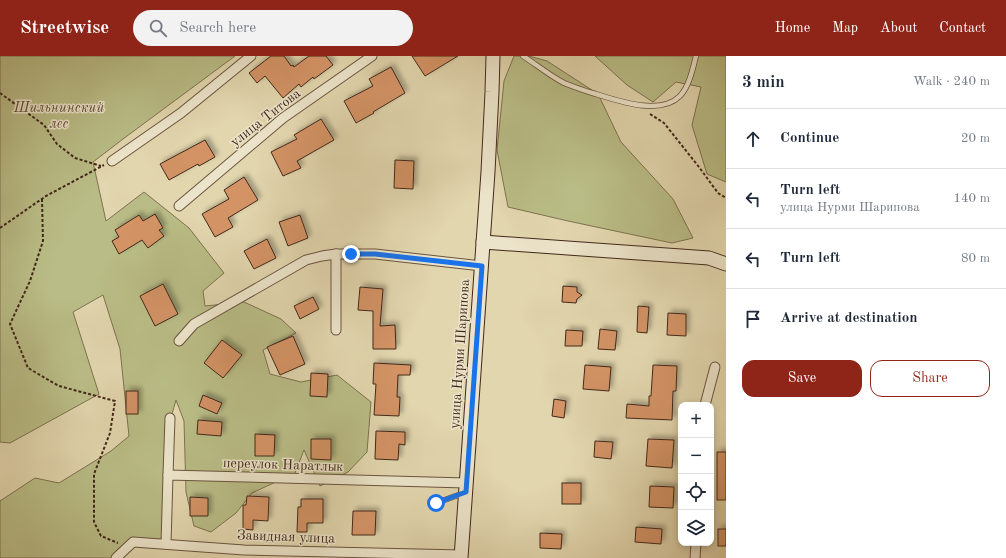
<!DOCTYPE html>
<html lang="en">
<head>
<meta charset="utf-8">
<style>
	body { margin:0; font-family:"Old Standard TT",serif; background:#f2f2f3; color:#1f2937 }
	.controls { position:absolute; right:12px; bottom:12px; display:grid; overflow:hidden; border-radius:8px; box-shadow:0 2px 6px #0003 }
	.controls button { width:36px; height:36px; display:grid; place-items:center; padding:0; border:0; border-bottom:1px solid #e0e1e3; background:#fff; color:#1f2937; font:20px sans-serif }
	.stop { position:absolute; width:12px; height:12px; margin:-9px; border:3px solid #1a73e8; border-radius:50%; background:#fff }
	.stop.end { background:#1a73e8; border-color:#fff; box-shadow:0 1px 4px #0008 }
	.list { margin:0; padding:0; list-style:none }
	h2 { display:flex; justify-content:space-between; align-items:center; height:52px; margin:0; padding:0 16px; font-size:17px }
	h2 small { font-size:13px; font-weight:400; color:#747a83 }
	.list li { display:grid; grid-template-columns:26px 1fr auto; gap:12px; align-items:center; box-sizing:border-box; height:60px; padding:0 16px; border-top:1px solid #e0e1e3 }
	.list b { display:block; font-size:15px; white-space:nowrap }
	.list p { margin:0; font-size:13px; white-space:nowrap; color:#747a83 }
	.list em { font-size:13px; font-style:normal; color:#747a83 }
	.actions { display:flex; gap:8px; padding:12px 16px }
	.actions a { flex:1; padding:9px 0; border:1px solid #8f2418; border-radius:12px; text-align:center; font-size:14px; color:#8f2418 }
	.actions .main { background:#8f2418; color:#fff }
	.icon { flex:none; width:22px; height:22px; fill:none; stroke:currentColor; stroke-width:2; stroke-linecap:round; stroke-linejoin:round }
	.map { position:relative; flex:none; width:726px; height:502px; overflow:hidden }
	header { display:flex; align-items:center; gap:24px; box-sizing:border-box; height:56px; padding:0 20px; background:#8f2418; color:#fff }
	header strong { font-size:19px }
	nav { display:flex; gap:22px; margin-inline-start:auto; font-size:14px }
	.search { width:280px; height:36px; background:#f2f2f3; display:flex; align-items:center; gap:10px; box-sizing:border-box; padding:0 14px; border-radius:22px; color:#747a83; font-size:15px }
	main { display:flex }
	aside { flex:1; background:#fff }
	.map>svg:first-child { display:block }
</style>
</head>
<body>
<header>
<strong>Streetwise</strong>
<div class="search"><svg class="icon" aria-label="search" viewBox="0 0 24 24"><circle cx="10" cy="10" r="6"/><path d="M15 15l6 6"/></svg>Search here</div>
<nav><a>Home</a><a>Map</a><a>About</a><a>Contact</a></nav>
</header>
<main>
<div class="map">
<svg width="726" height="502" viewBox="0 0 726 502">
	<defs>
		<filter id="shadow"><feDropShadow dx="3.5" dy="-3.5" stdDeviation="2" flood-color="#0004"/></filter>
	</defs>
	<rect width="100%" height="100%" fill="#e2d6ae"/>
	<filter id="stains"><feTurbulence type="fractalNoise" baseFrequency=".005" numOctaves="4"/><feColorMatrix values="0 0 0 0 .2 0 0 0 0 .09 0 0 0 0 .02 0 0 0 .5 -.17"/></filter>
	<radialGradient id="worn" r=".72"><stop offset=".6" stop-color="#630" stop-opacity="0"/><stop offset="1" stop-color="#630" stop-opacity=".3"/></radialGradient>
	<g fill="#b9bc86" stroke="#7e7250">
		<path d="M0 0H235L123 83 93 106 106 165 144 136 189 172 224 217 203 235 205 250 244 246 281 263 296 277 263 294 270 318 301 326 337 319 371 346 367 396 348 416 320 430 304 394 295 417 252 437 236 457 211 476 194 470 186 436 184 365 176 344 170 365 166 488 133 486 116 502H0V445L35 422 59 427 111 395 129 380 120 293 103 239 73 256 99 338 10 387 0 386Z"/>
		<path d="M514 0H529L547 5 598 38 621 86 673 143 693 182 672 187 568 165 508 151 497 94 504 25Z"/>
		<path d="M595 0H726V126L707 118 692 69 701 31 676 26 653 46 627 29Z"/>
	</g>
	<g fill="#d39365" stroke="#42281a" filter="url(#shadow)">
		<path d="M271 0H284L291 10 293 9 294 11 309 0H326L333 9 314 23 313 21 301 31 299 28 283 42 265 20 257 27 249 17Z"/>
		<path d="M412 0H458L425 20Z"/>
		<path d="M391 11 405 37 373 56 374 57 356 67 344 45 373 30 369 23Z"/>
		<path d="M321 63 334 84 297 105 301 112 283 120 271 96 297 83 294 79Z"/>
		<path d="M205 84 215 101 199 110 198 108 169 124 160 108Z"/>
		<path d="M395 104 414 105 413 133 394 132Z"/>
		<path d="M244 121 258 144 228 162 233 171 215 181 202 158 229 143 224 134Z"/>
		<path d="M155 158 163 172 159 174 164 180 148 192 142 184 119 198 112 185 119 181 115 174 139 159 143 165Z"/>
		<path d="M300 159 308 182 288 190 279 166Z"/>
		<path d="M267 183 276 202 254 213 244 195Z"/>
		<path d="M163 228 178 258 155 270 140 240Z"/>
		<path d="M563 230 577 231V236L582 239 577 243 576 247 562 246Z"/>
		<path d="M360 231 383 233 380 270 395 269 396 293H373V255L358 254Z"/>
		<path d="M313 241 319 253 300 263 294 250Z"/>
		<path d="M638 250 649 251 647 277 637 276Z"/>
		<path d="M668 257 686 258V280L667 279Z"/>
		<path d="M600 273 617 275 615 294 598 293Z"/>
		<path d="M566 274 583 275 582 290H565Z"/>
		<path d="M293 280 305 308 280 319 267 291Z"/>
		<path d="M222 284 242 299 223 322 204 307Z"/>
		<path d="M374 307 411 309 410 319H398L397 341H400L399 360 374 359 376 328H373Z"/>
		<path d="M585 309 611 311 609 335 583 333Z"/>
		<path d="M653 309 677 310 676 335H673L672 364 626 362 627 348 649 350V340H651Z"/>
		<path d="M311 317 328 318 327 341 310 340Z"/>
		<rect x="126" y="335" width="12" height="23"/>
		<path d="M203 339 222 347 217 358 199 350Z"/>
		<path d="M554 343 566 345 564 362 552 360Z"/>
		<path d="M198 364 222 366 221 380 197 378Z"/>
		<path d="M376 375 405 376V389L399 388 398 404 375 403Z"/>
		<path d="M255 378 275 379 274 400H255Z"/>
		<path d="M311 383H331V404L311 403Z"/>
		<path d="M648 383 674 384 672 412 646 410Z"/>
		<path d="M595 385 613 386 611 403 594 401Z"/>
		<rect x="717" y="396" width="9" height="48"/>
		<rect x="562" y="427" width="19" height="21"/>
		<path d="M650 430 674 431 673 452 649 451Z"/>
		<path d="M247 440 269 441 268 465 253 464V474L243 473V449H246Z"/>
		<path d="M190 441 208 442V460H190Z"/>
		<path d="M301 443H323V467H307V476H297L298 451H301Z"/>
		<path d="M353 455H376L375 479H352Z"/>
		<path d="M636 471 662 473 661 488 635 486Z"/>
		<rect x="718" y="473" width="8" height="17"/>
		<path d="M540 477 562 478 561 493 540 492Z"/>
	</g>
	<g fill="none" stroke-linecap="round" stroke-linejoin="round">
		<g stroke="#6a543f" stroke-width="6">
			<g id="lane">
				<path d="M523 0C537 9 549 19 564 27 574 31 585 35 596 38 619 45 660 60 680 40 689 31 693 12 696 0"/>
				<path d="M436 447 464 437"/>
			</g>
		</g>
		<g stroke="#6a543f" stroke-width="11">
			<g id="street">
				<path d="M112 105 181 57 251 0"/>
				<path d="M179 150 283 62 372 0"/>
				<path d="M336 198V274"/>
				<path d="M179 285 194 268 306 204 322 200 336 198H375L482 210"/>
				<path d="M705 349 715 311"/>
				<path d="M168 419 170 362"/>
				<path d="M166 488 168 419 466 427"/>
				<path d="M116 502 133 486 244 494 462 499"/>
				<path d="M695 502 696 487"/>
			</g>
		</g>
		<g stroke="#42281a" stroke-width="15">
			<g id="secondary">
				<path d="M483 186 709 202 726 208"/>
				<path d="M461 502 488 116 492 36 493 0"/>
			</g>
		</g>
		<g stroke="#42281a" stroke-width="2" stroke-dasharray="3 2" stroke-linecap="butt">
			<path d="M0 37 44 69 57 88 75 102 101 110"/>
			<path d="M650 58 664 67 699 111 718 137 726 142"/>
			<path d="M42 143 43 185 30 225 10 268 28 312 59 330 115 345 110 377 94 418V466L101 480 118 487"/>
			<path d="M0 172 46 140 104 109"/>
		</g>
		<use href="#lane" stroke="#ece4ca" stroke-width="4.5"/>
		<use href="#street" stroke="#ece4ca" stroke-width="9"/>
		<use href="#secondary" stroke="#ece4ca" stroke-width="13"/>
	</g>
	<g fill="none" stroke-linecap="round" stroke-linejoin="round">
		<path stroke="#1a73e8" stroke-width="5" d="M351 198H375L482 210 466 436 436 447"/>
	</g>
	<g text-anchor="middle" stroke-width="3" stroke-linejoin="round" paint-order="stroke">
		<g font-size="14" font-style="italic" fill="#5a4630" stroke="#ece4ca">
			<text x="59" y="56">Шильнинский<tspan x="59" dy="16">лес</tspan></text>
		</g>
		<g font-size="14" fill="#42281a" stroke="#ece4ca">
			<text transform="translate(265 61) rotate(-38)" y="5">улица Титова</text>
			<text transform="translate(459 298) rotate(-86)" y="5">улица Нурми Шарипова</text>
			<text transform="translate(283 408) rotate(2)" y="5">переулок Наратлык</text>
			<text transform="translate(286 480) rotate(2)" y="5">Завидная улица</text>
		</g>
	</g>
	<rect width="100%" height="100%" filter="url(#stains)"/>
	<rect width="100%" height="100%" fill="url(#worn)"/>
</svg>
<div class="controls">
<button>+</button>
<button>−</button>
<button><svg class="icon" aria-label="locate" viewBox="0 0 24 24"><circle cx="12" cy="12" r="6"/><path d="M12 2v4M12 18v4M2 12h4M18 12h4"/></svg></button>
<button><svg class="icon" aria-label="layers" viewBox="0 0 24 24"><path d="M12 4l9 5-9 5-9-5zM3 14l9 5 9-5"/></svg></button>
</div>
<div class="stop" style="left:436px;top:447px"></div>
<div class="stop end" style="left:351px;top:198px"></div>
</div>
<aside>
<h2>3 min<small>Walk · 240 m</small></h2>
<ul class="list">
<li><svg class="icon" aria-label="ahead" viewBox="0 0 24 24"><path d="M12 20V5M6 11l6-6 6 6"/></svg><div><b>Continue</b></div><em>20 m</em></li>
<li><svg class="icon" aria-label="left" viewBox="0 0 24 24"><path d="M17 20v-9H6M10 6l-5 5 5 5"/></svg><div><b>Turn left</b><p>улица Нурми Шарипова</p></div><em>140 m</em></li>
<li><svg class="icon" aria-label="left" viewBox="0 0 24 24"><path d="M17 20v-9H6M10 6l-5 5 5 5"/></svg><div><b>Turn left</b></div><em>80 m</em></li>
<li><svg class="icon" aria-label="arrive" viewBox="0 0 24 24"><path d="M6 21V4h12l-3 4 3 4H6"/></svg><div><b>Arrive at destination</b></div></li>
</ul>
<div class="actions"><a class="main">Save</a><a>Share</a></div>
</aside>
</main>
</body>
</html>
